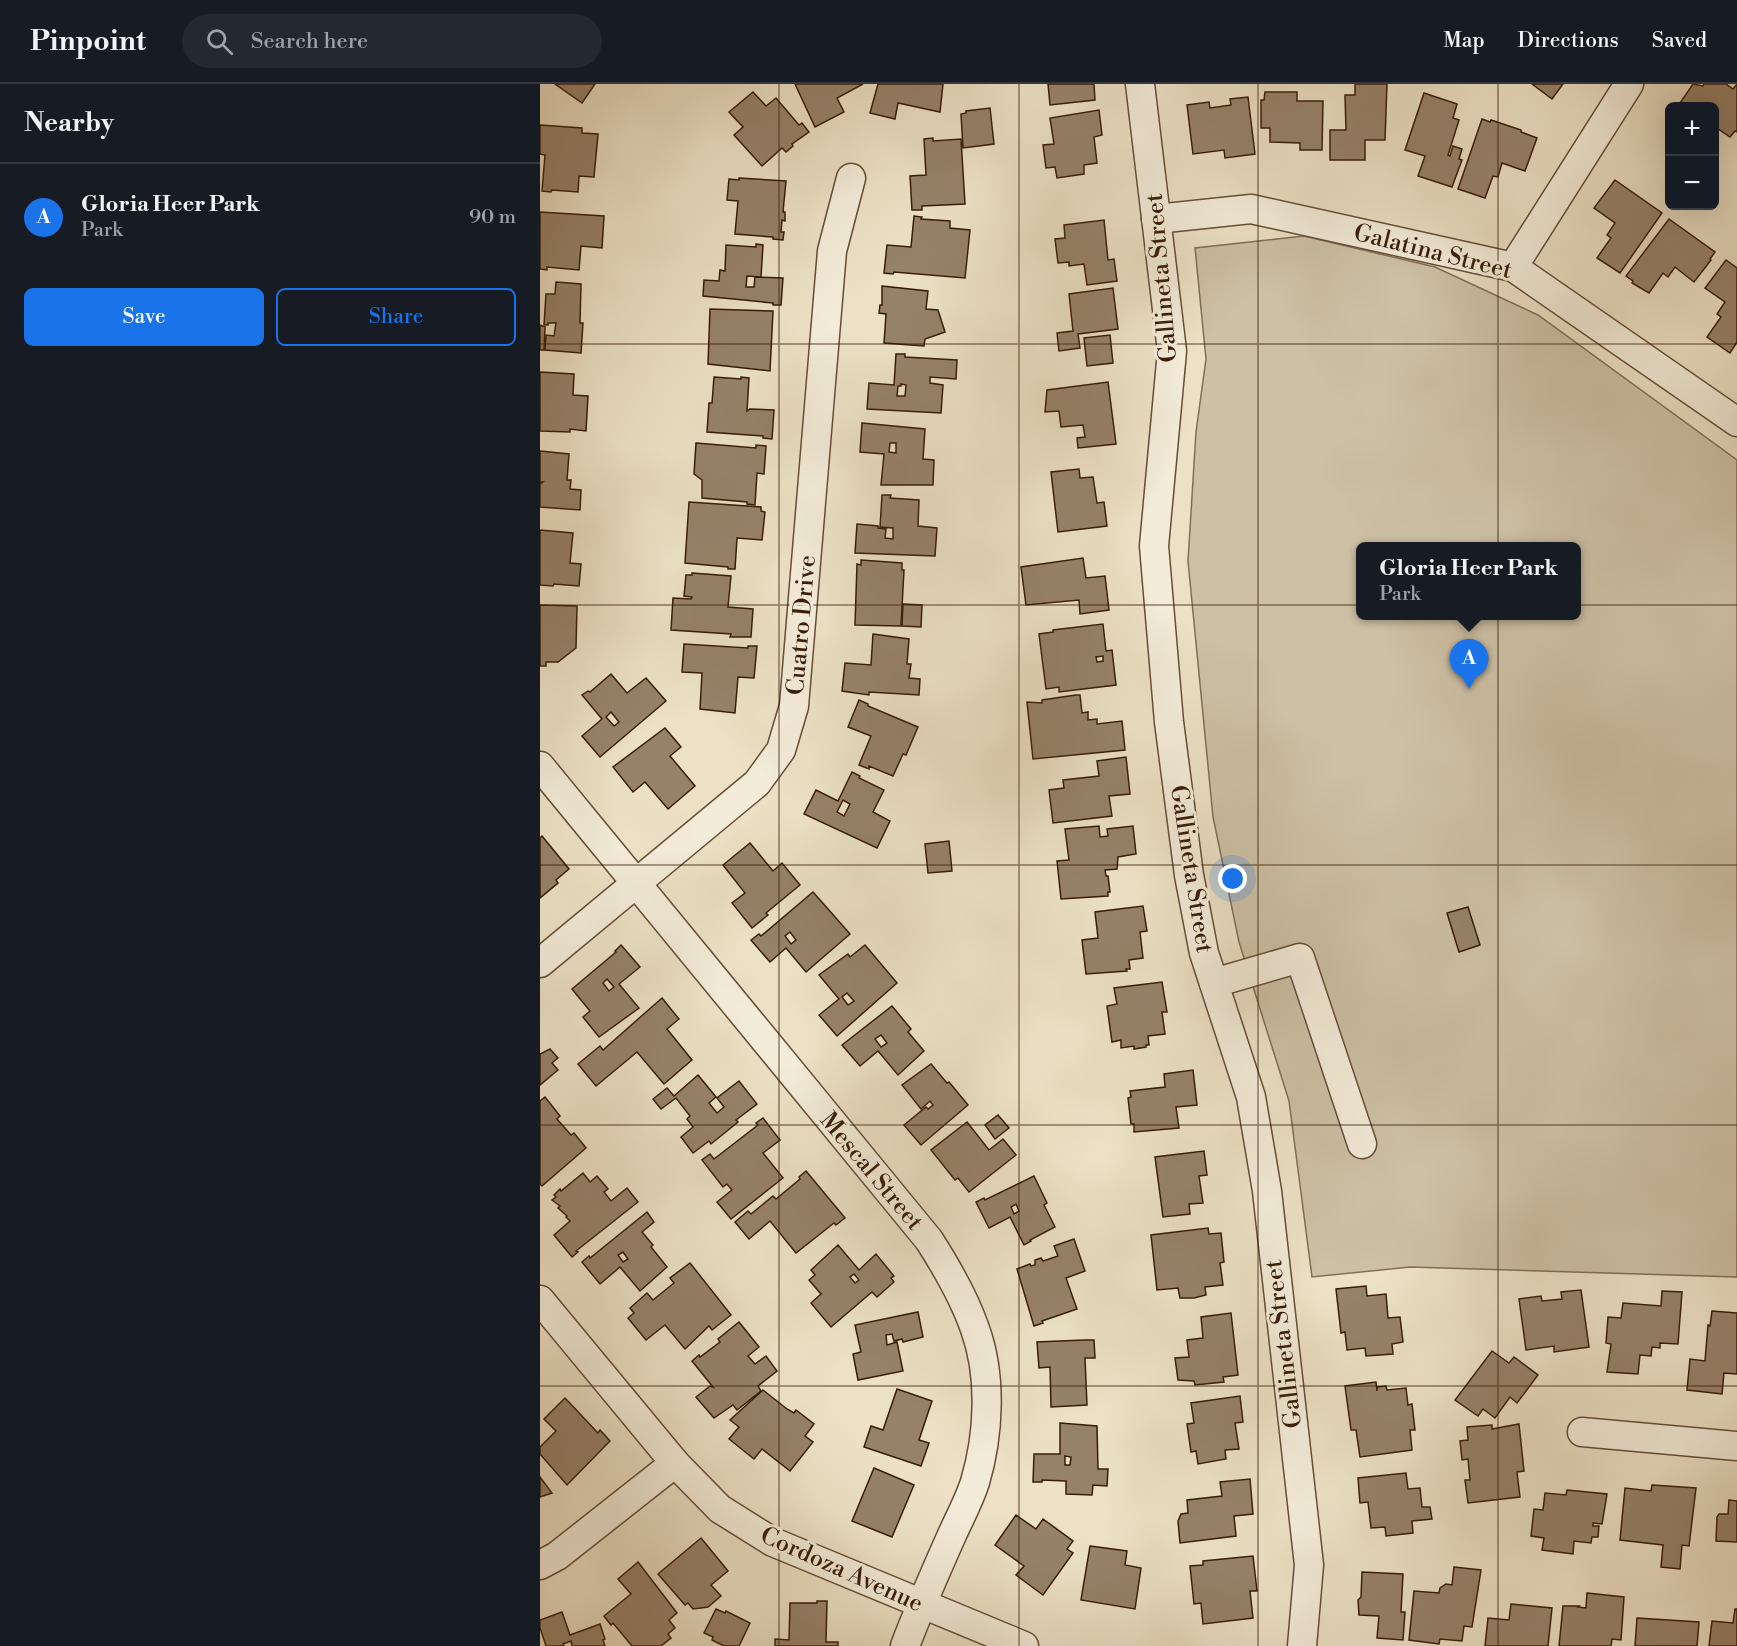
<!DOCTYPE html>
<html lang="en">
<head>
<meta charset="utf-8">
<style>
	body { margin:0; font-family:"Libre Bodoni",serif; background:#242831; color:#f1f3f6 }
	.controls { position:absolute; right:18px; top:18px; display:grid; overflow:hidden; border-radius:9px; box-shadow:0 6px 24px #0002 }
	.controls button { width:54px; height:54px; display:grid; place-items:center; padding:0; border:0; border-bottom:2px solid #363941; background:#171b24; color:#f1f3f6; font:30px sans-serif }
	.you { position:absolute; left:693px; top:795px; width:21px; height:21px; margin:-15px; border:4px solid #fff; border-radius:50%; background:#1a73e8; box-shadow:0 0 0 9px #1a73e833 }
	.badge { display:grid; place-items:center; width:39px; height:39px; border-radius:50%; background:#1a73e8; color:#fff; font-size:20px; font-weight:700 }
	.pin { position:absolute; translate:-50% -50px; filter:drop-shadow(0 2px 3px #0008) }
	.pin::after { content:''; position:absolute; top:32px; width:21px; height:18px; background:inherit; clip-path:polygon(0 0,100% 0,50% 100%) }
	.popup { position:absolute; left:816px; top:458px; width:225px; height:78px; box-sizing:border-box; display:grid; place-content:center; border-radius:9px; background:#171b24; filter:drop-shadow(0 2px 4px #0005); font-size:20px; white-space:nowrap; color:#9ea1a6 }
	.popup b { font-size:22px; color:#f1f3f6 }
	.popup::after { content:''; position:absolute; left:50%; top:100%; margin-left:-12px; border:12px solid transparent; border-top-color:#171b24 }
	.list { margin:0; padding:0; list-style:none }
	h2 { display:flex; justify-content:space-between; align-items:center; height:78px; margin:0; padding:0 24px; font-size:26px }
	h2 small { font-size:20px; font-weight:400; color:#9ea1a6 }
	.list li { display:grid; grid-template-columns:39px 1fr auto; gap:18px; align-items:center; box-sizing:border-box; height:108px; padding:0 24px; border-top:2px solid #363941 }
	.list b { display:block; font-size:22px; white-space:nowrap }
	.list p { margin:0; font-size:20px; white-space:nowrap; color:#9ea1a6 }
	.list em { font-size:20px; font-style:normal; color:#9ea1a6 }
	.actions { display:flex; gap:12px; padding:18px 24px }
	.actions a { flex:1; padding:14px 0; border:2px solid #1a73e8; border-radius:9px; text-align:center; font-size:21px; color:#1a73e8 }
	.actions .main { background:#1a73e8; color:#fff }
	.icon { flex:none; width:33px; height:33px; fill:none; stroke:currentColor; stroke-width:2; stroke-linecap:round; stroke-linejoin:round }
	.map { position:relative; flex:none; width:1197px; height:1562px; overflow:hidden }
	header { display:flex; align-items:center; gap:36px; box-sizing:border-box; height:84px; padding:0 30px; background:#171b24; border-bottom:2px solid #363941 }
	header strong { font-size:28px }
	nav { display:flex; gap:33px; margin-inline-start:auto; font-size:21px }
	.search { width:420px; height:54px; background:#242831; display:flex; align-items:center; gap:15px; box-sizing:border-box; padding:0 21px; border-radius:33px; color:#9ea1a6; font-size:22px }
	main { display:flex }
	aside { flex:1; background:#171b24 }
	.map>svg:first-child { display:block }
</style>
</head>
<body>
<header>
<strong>Pinpoint</strong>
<div class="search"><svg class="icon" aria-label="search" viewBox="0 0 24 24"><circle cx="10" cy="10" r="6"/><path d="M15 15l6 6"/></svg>Search here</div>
<nav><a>Map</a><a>Directions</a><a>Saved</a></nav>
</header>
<main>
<aside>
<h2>Nearby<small></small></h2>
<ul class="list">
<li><span class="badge">A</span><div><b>Gloria Heer Park</b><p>Park</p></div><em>90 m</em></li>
</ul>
<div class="actions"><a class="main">Save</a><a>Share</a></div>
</aside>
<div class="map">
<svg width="1197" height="1562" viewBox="0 0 1197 1562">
	<rect width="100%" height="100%" fill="#ece1c5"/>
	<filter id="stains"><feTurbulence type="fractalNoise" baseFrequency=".00333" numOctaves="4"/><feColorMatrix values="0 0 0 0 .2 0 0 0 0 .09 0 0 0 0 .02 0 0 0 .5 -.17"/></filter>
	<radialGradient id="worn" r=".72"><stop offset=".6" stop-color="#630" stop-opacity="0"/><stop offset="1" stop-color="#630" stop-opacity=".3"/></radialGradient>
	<path fill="#cdc0a5" stroke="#826e56" stroke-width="1.5" fill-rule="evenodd" d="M764 152 895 183 998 231 1197 376V1193L870 1183 772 1193 749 1017 699 858 673 733 648 477 656 348 666 275 655 164ZM821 462H1037V532H821Z"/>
	<g fill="#96826a" stroke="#381c07" stroke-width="1.5" fill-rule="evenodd">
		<path d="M15 0H55L42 19Z"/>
		<path d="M255 0H323L297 14 304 28 275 43Z"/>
		<path d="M338 0H403L400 28 358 19 355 35 330 29Z"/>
		<path d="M508 0H554L555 16 510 21Z"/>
		<path d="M815 0H847L845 56H825V76H790V46H806L805 11H815Z"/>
		<path d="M992 0H1023L1012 15Z"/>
		<path d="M1153 0 1163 2 1164 0H1186L1193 5 1197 0V48L1195 47 1190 53 1174 42V22H1145L1140 19Z"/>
		<path d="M213 8 226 22 236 14 259 41 262 39 269 48 252 60 253 62 246 68 242 64 222 82 194 51 203 43 189 28Z"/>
		<path d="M725 8H757V17H783L782 66H760V59L730 58V44H721V16H724Z"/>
		<path d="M884 9 917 20 913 34 919 36 908 71 910 72 913 62 922 65 919 75 922 76 912 103 878 92 885 72 865 66Z"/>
		<path d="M708 13 715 70 685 74 684 66 653 70 647 21 669 18 670 24 691 21 690 15Z"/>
		<path d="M450 24 454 60 423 64 421 30 426 29V27Z"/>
		<path d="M559 26 562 51 554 53 557 79 544 81V90L517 94 515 83 506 84 503 61 514 60 510 34Z"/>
		<path d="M942 35 950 38 951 36 981 46V48L997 54 985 87 962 79 958 93 953 92 945 114 918 105Z"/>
		<path d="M0 41 42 44V49L58 50 54 93 39 92 38 108 12 106 11 108 2 107 5 71 0 70Z"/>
		<path d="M393 54V57L421 55 425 120 382 122V126H372L370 92 386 91 384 55Z"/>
		<path d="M199 94 246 97 243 128H245V137L242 136 241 148H244L243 156 233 155V153L195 150 198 117 187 116 189 95 199 96Z"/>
		<path d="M1075 96 1122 129 1080 189 1057 174 1071 154 1067 151 1075 139 1054 124Z"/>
		<path d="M0 128 64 132 62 164 41 162 39 186 7 183V186L0 185Z"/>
		<path d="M374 132 382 133 381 135 410 137V144L430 146 425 194 354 188 353 190 344 189 347 161 371 163Z"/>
		<path d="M1129 135 1175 168 1170 175 1171 176 1154 198 1135 183 1128 193 1123 189 1109 209 1092 199 1093 197 1086 192Z"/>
		<path d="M564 136 568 176 574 175 577 197 547 201 544 180 529 182V178L518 179 515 155 525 154 524 141Z"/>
		<path d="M216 160 223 161 221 193 207 192 206 203H214L215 193 243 194 241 221H233V219L163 212 164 196 179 197 180 186 185 187 186 161 216 163Z"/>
		<path d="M1186 176 1197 184V258L1190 269 1167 253 1181 233 1177 230 1185 218 1165 204Z"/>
		<path d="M16 198 41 200 40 239H43L41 269 5 266 6 251 14 252 16 239H8V241H4L6 210H15Z"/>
		<path d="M342 202 388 207 386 225 398 226 405 248 385 255 384 262 344 259 346 230 339 229 340 221H342Z"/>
		<path d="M573 204 578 245 538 250 540 264 519 267 517 249 533 247 529 210Z"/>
		<path d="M170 225 233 227 230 287 168 280Z"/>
		<path d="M0 241 5 243 4 266H0Z"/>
		<path d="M570 251 573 279 547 282 544 254Z"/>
		<path d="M356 270H365V273L417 276 416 295 390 293V299L403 301 401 329 327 325 329 299 354 301ZM361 300 366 301 365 312H357L358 302H361Z"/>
		<path d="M0 288 34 290 33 311 48 312 46 347 30 345V348L0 347Z"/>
		<path d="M174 293 201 295V293L209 294 207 327 210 325 234 326 232 355 223 354V352L167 348 169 319H172Z"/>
		<path d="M568 298 576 360 538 364 537 354 545 353 543 341 521 343 519 327 505 328 507 306Z"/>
		<path d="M322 339 385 345 383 375 394 376 393 401H341L344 370 320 368ZM350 359H356V369L349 368Z"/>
		<path d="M156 359 216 364V361L226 362 224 390 217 389 215 421 207 420V418L162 414V396L154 390Z"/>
		<path d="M0 367 29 370 27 396H31L30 405 41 406 40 426 0 423V400L3 398H0Z"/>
		<path d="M539 385 540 394 553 393 557 419 564 418 567 442 518 448 511 388Z"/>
		<path d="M342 411H351L350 414 379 416 378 442 397 444 395 472 315 469 317 440 338 442V444L346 445 345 454 353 455V444L340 443Z"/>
		<path d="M149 418 221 423V427L225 428 222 456 197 454 195 485H188V483L145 479Z"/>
		<path d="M0 446 33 449 30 479 41 480 39 502 14 500 13 502 0 501Z"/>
		<path d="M543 474 546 494 565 492 569 526 540 530 539 516 486 521 481 483Z"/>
		<path d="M321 476 362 479V486H364L361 542 315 541 317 480 321 481Z"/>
		<path d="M152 489 191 492 188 523 213 525 211 553H190L191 550 131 546 133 514 151 515 152 513 144 512 146 491H152Z"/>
		<path d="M363 520 382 521 381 543 362 542Z"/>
		<path d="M0 521 37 522 36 564 18 578H6V582H0Z"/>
		<path d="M563 540 566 567 572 566 576 601 519 608V603L506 605 499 550 513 548V546ZM563 572V577L557 578 556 573Z"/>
		<path d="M333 550 369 555 367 580H371L369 594 380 595 379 611 329 608V611L302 607 305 579 331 581Z"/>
		<path d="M144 560 208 564V562H217L214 594 198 593 195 629 160 625 162 589 142 588Z"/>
		<path d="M71 590 87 609 106 594 126 617 60 673 42 652 62 635 42 611 48 607 50 608ZM71 628 79 638 74 642 66 633Z"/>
		<path d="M536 611H540L542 629 548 628V636L557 635V640L582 637 585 666 493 675 487 618 502 619V616Z"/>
		<path d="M319 616 328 620V622L378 643 366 671 363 670 353 692 329 682V685L319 681 331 652 308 643Z"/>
		<path d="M125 644 141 663 130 672 155 702 128 725 105 698 93 708 73 683Z"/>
		<path d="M586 673 590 710 569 712 572 732 513 739 509 706 524 704 523 696 559 692 557 677Z"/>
		<path d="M312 688 320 692 319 694 344 706 333 728 350 737 337 764 264 730 276 706 298 717ZM303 716 310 720 304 732 297 728Z"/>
		<path d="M559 742 560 753 568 752 567 745 593 742 596 770 578 773 577 785 565 786 566 792H568L570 808H568V812L521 815 517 777 529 776 525 745Z"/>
		<path d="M2 752 29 785 16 796 18 799 0 814V754Z"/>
		<path d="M409 757 412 787 388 789 385 760Z"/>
		<path d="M210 759 233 787 242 779 260 801 226 829 228 831 212 844 192 819 205 809 183 781Z"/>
		<path d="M273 808 310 850 266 888 246 864 230 878 211 856 219 850 221 852ZM250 848 256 856 251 860 245 852Z"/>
		<path d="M603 822 607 847 600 848 603 874 589 876 590 885H586L587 887 546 890 542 856 558 854 555 828Z"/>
		<path d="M928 823 940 861 919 868 907 829Z"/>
		<path d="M81 861 100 883 79 900 99 924 59 953 43 933 50 927 32 905 76 868 75 867ZM67 895 74 903 69 907 63 899Z"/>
		<path d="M325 861 357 899 297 952 279 931 299 915 279 891 308 870 310 873ZM307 909 314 917 308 921 302 913Z"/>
		<path d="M622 898 627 928H622L625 950 608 952 609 961H606V963L594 965V962L581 964V956L572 958 567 922 577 920 574 904Z"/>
		<path d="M122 914 139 935 127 945 152 976 124 1000 97 968 56 1002 38 980 60 962 63 966Z"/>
		<path d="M352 922 371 945 368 948 384 967 358 991 338 967 320 982 302 961ZM341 951 347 959 341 963 335 955Z"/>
		<path d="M10 965 18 974 12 979 18 986 0 1001V970Z"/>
		<path d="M391 980 407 999 409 998 428 1021 381 1061 364 1041 386 1023 388 1025 393 1021 390 1017 381 1025 362 1001Z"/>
		<path d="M653 986 657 1021 636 1023 639 1044 594 1048V1040H591L588 1014 591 1013 590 1007 625 1003 624 990Z"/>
		<path d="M158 991 176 1013 169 1019 177 1029 184 1023 177 1014 199 997 217 1020 196 1036 198 1038 171 1060 169 1057 153 1069 141 1053 153 1043 147 1035 150 1032 136 1014 121 1025 113 1015 127 1004 134 1012Z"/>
		<path d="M5 1013 20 1032 17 1035 31 1051 34 1049 46 1064 2 1102 0 1100V1017Z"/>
		<path d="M458 1031 469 1044 455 1055 445 1041Z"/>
		<path d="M223 1034 240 1056 223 1069 243 1094 191 1135 177 1118 192 1106 187 1100 183 1103 162 1076 170 1070 174 1075 218 1041 216 1039Z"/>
		<path d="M427 1038 449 1066 463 1055 476 1071 429 1108 418 1094 415 1096 391 1066Z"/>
		<path d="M664 1067 667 1091 659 1092 663 1119 649 1120 650 1130 623 1133 615 1073Z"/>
		<path d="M266 1087 305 1134 296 1141 294 1139 256 1169 230 1137 209 1155 195 1138 208 1127 211 1130 233 1112 236 1115 260 1095 259 1093Z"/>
		<path d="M43 1089 50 1098 57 1092 68 1105 64 1108 71 1117 87 1104 98 1118 36 1167 38 1168 32 1173 14 1151 30 1137 26 1133 27 1132 18 1124 20 1122 12 1116 16 1113 14 1111 20 1105 21 1107Z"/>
		<path d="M494 1092 507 1119 504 1121 515 1143 490 1156 491 1157 484 1161 470 1133 449 1144 436 1118 444 1114 445 1116ZM476 1120 479 1127 474 1130 471 1123Z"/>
		<path d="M107 1128 114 1138 102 1148 113 1161 111 1163 127 1183 100 1207 80 1183 60 1200 42 1178 49 1172 50 1174ZM83 1168 88 1175 83 1178 78 1171Z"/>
		<path d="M668 1144 669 1150 681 1149 684 1178 680 1179 683 1201 665 1203 666 1211 654 1214H640L638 1204 617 1206 611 1151Z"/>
		<path d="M534 1155 545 1187 526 1194 537 1225 502 1237 503 1239 494 1242 477 1185 490 1180 491 1182 495 1181V1176L501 1174 503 1177 518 1172 514 1162Z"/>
		<path d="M298 1161 319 1186 336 1170 354 1192 351 1194 354 1198 337 1213 332 1208 291 1243 271 1219 281 1210 269 1196 275 1191 271 1186ZM314 1190 319 1196 315 1199 310 1193Z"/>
		<path d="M150 1179 191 1231 172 1246 169 1242 145 1265 125 1241 106 1256 88 1234 94 1229 90 1224 107 1209 113 1216 134 1199 130 1194Z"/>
		<path d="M826 1202 827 1212 846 1210 848 1234 860 1233 863 1258 852 1260 853 1270 826 1272 825 1264 807 1266 805 1248 801 1249 796 1205Z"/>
		<path d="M1041 1206 1049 1263 1014 1268V1262L986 1266 979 1215 1001 1212 1002 1217 1022 1215 1021 1208Z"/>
		<path d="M1122 1207 1142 1208 1138 1260 1120 1259V1264L1112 1263 1111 1272 1100 1271 1098 1290 1067 1288 1071 1260 1066 1259 1068 1233 1081 1234 1083 1219 1121 1222Z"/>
		<path d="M1172 1227 1197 1229V1290L1184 1289 1182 1310 1147 1306 1150 1275 1165 1277 1168 1241 1170 1242Z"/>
		<path d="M378 1228 383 1253 363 1258 362 1255 354 1257 352 1250 346 1251 347 1261 357 1258 363 1287 318 1296 313 1270 321 1268 315 1241Z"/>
		<path d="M691 1229 698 1291 683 1293 684 1298 655 1301 654 1297 638 1296 635 1274 649 1273 647 1256 663 1254 661 1233Z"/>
		<path d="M199 1238 219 1263 208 1272 215 1280 226 1272 237 1287 218 1302 221 1307 197 1326 193 1321 174 1334 156 1313 170 1302 173 1303 152 1277 159 1271 160 1273 180 1258 178 1255Z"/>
		<path d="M544 1256H554L555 1274H545L547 1321 511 1323 510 1283 499 1284 497 1258Z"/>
		<path d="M952 1267 969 1279 974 1273 998 1291 977 1319 970 1313 955 1334 943 1325 938 1332 915 1316Z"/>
		<path d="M836 1298 837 1307V1303L846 1302 847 1306 866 1304 868 1321 872 1320 875 1346H870L872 1366 820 1373 816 1346H811L805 1302Z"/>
		<path d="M357 1305 392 1317 379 1356 389 1359 381 1382 324 1363 331 1342 343 1346Z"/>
		<path d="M223 1306 247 1325 254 1329 256 1326 274 1340 265 1352 273 1358 250 1387 222 1365 214 1375 189 1355 199 1343 190 1336Z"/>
		<path d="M700 1312 703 1338 695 1339 699 1365 685 1366 686 1375 658 1380 656 1367 651 1368 647 1340 654 1339 651 1319Z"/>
		<path d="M25 1314 58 1349 60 1346 70 1357 27 1401 0 1370V1363L16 1347 4 1335Z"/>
		<path d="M520 1339 557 1342 558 1385H568L567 1402 553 1401 552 1411 526 1410V1397L502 1396V1398H493L494 1370H520ZM525 1372 531 1373 530 1381H525Z"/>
		<path d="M979 1340 984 1387 977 1388 980 1413 928 1419 925 1396H930L928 1375 922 1376 920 1357 928 1356 927 1343 952 1341V1345Z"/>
		<path d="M334 1384 374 1401 352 1453 312 1437Z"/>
		<path d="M866 1389 868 1405 880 1404 882 1423H890L892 1435 872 1437 873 1449 846 1452 845 1443 831 1444 828 1418 820 1419 818 1394Z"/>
		<path d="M0 1393 12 1409 0 1413Z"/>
		<path d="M710 1395 713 1430 694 1432 696 1452 640 1459 638 1437 641 1430 648 1429 647 1416 682 1412 680 1398Z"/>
		<path d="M1112 1401 1156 1404 1149 1462 1142 1461 1140 1485 1121 1483 1123 1461 1080 1456 1085 1404 1111 1407Z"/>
		<path d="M1027 1406 1067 1410 1062 1440 1053 1439V1442H1059L1058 1453H1052L1051 1459 1034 1457 1033 1470 1002 1466 1004 1454 991 1452 994 1425 1003 1426 1005 1409 1026 1411Z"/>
		<path d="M1189 1416 1197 1417V1458L1176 1457 1177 1433 1179 1430H1188Z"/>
		<path d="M476 1431 496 1445 503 1435 533 1457 527 1465 533 1469 503 1511 476 1491 484 1482 455 1461Z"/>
		<path d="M161 1454 188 1487 171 1501 181 1512 168 1523 153 1525 148 1519 145 1521 118 1490Z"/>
		<path d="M550 1462 587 1467 585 1481 601 1484 595 1525 541 1516Z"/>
		<path d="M713 1472 717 1507H710L713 1534 663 1540 661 1519 654 1520 650 1482 663 1481V1477Z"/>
		<path d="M98 1478 137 1529 129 1536 135 1544 128 1550 131 1554 121 1562H92L73 1539 71 1541 64 1532 91 1510 78 1495Z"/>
		<path d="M914 1483 941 1486 932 1543 924 1542 922 1557 900 1555 899 1560 869 1556 874 1507 899 1509 900 1504 906 1500 912 1501Z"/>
		<path d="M822 1488 863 1490 861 1528H865L863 1556 837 1554 839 1532 819 1531 818 1516 821 1513Z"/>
		<path d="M1047 1509 1084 1513 1081 1556 1072 1555 1071 1562H1019L1023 1522H1039L1038 1523 1046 1524Z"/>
		<path d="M277 1517H287L286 1558H298V1562H235V1555L249 1556 250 1519H277Z"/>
		<path d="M971 1520 1012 1524 1008 1562H945L948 1534 969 1536Z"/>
		<path d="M176 1525 185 1529 186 1527 210 1539 199 1562H184L172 1556 173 1553 164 1549Z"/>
		<path d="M1195 1525H1197V1562H1169L1172 1537 1193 1539Z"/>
		<path d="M22 1528 30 1551 60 1540 65 1555 63 1556 65 1562H32L31 1557 23 1560 24 1562H6L0 1544V1536Z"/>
		<path d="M1097 1534 1159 1538 1157 1562H1095Z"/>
	</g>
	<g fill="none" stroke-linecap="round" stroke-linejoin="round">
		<g stroke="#654d36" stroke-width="31">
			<g id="minor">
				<path d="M600 0 632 267 614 462 629 638 649 791 664 869 711 1013 727 1107 769 1481 762 1562"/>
				<path d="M616 135 711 125 973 183 1197 338"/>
				<path d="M973 183 1089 0"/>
				<path d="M0 682 389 1156C407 1184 424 1213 435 1245 452 1292 449 1351 435 1398 429 1417 419 1435 411 1453 395 1489 379 1525 365 1562"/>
				<path d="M0 879 217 699 241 666 254 622 292 167 311 94"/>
				<path d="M674 899 760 874 822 1060"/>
				<path d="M0 1216 135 1379 180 1425 233 1458 484 1562"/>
				<path d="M1042 1348 1197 1362"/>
				<path d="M0 1481 17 1472 135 1379"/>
			</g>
		</g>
		<use href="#minor" stroke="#f3ecd9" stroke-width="28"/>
	</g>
	<path fill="none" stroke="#381c07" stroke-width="1.5" stroke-opacity="0.55" d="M239 0V1562M479 0V1562M718 0V1562M958 0V1562M0 260H1197M0 521H1197M0 781H1197M0 1041H1197M0 1302H1197"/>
	<g text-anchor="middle" stroke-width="6" stroke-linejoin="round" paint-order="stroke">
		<g font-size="24" fill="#381c07" stroke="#f3ecd9">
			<text transform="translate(893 167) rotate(14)" y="8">Galatina Street</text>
			<text transform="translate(621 194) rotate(-95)" y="8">Gallineta Street</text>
			<text transform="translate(261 541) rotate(-85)" y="8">Cuatro Drive</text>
			<text transform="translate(652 785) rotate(81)" y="8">Gallineta Street</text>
			<text transform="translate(332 1087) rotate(50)" y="8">Mescal Street</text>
			<text transform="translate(743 1260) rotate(-97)" y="8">Gallineta Street</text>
			<text transform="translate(302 1485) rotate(24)" y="8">Cordoza Avenue</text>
		</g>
	</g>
	<rect width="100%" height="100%" filter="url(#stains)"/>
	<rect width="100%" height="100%" fill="url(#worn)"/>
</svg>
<div class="controls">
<button>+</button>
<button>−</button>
</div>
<div class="you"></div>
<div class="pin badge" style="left:929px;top:605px">A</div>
<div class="popup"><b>Gloria Heer Park</b>Park</div>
</div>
</main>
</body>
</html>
